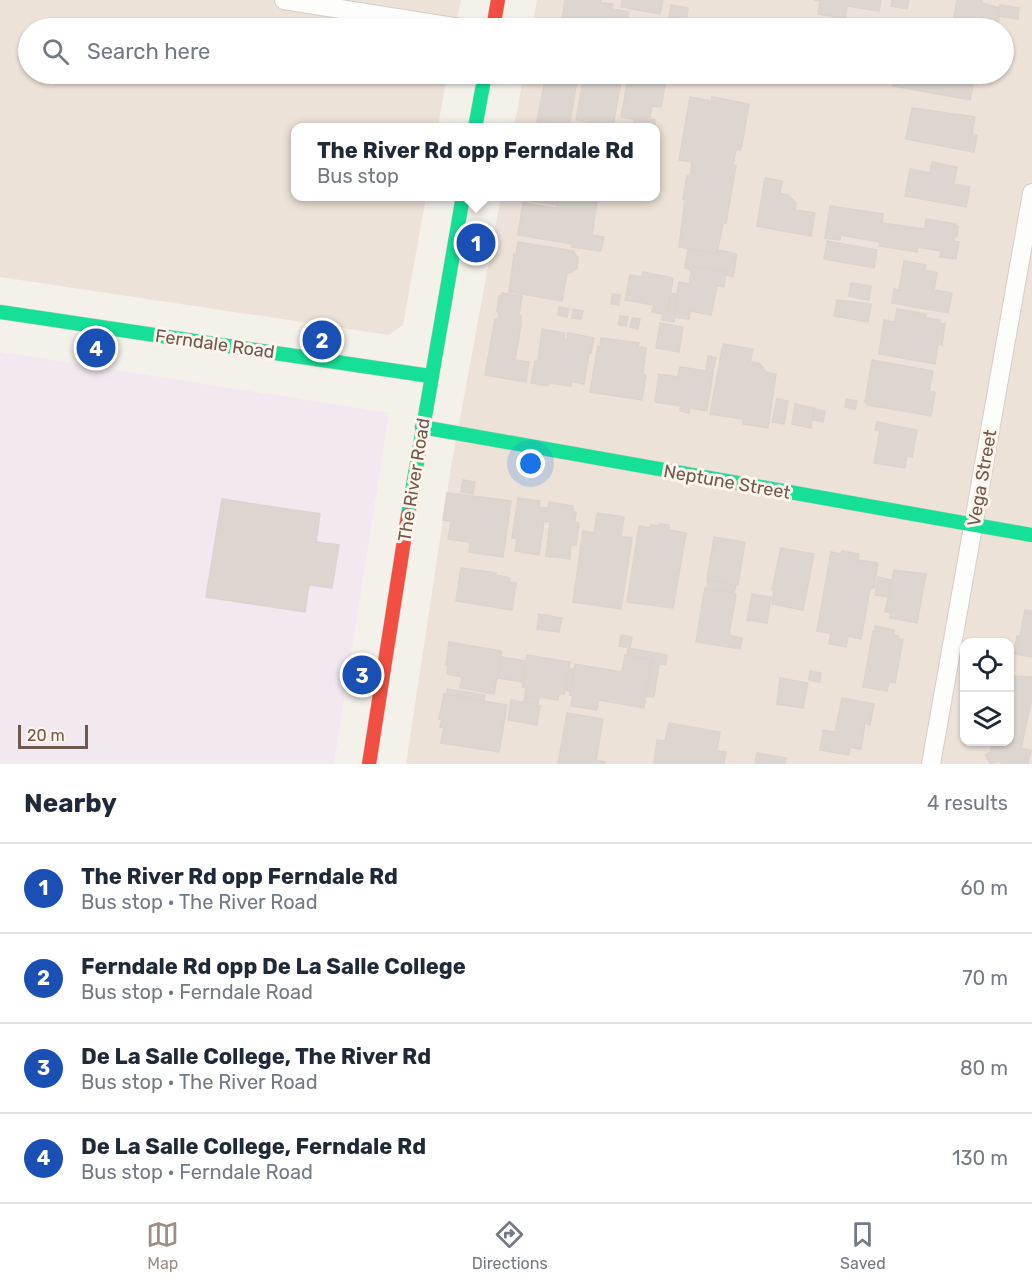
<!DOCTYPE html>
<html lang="en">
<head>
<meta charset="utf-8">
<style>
	body { margin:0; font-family:Rubik,sans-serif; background:#f6f6f7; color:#1f2937 }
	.controls { position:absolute; right:18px; bottom:18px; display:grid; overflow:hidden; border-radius:12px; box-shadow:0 2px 4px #0004 }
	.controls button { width:54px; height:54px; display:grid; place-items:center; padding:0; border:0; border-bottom:2px solid #e0e1e3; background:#fff; color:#1f2937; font:30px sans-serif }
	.scale { position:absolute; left:18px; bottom:15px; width:70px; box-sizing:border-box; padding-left:6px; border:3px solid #6f584e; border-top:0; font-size:16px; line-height:21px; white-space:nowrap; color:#6f584e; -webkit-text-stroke:4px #fdf5eb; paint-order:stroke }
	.you { position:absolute; left:531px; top:464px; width:21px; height:21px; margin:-15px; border:4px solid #fff; border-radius:50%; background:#1a73e8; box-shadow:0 0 0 9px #1a73e833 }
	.badge { display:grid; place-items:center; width:39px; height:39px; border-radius:50%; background:#9e8d85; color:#fff; font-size:20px; font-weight:700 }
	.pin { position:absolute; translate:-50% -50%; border:3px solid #fff; box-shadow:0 2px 6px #0006 }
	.popup { position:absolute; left:291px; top:123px; width:369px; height:78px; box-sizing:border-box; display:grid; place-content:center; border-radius:12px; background:#fff; filter:drop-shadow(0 2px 4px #0005); font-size:20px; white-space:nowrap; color:#747a83 }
	.popup b { font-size:22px; color:#1f2937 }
	.popup::after { content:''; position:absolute; left:50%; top:100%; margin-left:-12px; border:12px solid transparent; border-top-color:#fff }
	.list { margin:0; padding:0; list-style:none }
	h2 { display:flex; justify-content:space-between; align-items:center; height:78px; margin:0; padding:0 24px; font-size:26px }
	h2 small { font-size:20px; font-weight:400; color:#747a83 }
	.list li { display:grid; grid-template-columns:39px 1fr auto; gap:18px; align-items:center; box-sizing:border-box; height:90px; padding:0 24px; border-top:2px solid #e0e1e3 }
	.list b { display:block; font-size:22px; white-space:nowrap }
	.list p { margin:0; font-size:20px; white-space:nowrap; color:#747a83 }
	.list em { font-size:20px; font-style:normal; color:#747a83 }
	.icon { flex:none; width:33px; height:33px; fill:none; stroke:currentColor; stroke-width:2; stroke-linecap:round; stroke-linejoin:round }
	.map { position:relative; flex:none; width:1032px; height:764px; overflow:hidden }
	.search { position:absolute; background:#fff; box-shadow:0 2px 4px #0004; left:18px; right:18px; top:18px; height:66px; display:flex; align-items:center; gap:15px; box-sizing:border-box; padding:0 21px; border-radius:33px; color:#747a83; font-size:22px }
	.sheet { height:438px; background:#fff }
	nav { display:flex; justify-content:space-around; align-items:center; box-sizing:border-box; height:84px; border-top:2px solid #e0e1e3; background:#fff; font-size:16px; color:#747a83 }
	nav a { display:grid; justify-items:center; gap:3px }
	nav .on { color:#9e8d85 }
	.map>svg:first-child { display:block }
</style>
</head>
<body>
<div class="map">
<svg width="1032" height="764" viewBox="0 0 1032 764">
	<rect width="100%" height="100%" fill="#f4f0ea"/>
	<g fill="#ede2d8" fill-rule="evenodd">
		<path d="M0 0H461L455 28H28V74H447L438 127 296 128V196L426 197 403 325 389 335 0 277Z"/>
		<path d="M537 0H1032V764H406L451 467 501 197 656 196V128L514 127 524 74H1004V28H532ZM964 642H1010V742H964Z"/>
	</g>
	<path fill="#f1e8f0" d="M0 352 389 413 334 764H0Z"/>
	<g fill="#ddd6d0" stroke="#dcd3cd" stroke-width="1.5">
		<path d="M565 0H601V3L613 4 612 9 629 12 626 28H561Z"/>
		<path d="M622 0H663L660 14 621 7Z"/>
		<path d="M814 0H881L879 11 847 6 845 19 818 14 820 1Z"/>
		<path d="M892 0H909L907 9 891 6Z"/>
		<path d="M957 0H982V3L1000 8 998 28H952Z"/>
		<path d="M671 5 688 8 685 28H667Z"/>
		<path d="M1000 5 1019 8 1018 19 998 16Z"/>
		<path d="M717 22 748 26 747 27 754 28H696L697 24 716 27Z"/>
		<path d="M546 74 578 75 569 127 537 122Z"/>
		<path d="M592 74 622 76 613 126 576 120 583 81 590 82Z"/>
		<path d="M629 74 667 75 661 107 652 106 649 122 621 117Z"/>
		<path d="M895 74 975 75 970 100 893 86Z"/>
		<path d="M690 97 712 101V97L749 104 741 150 736 149 733 165 736 166 726 223H723L717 254 679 247 685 200 683 199 687 176H690L692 162 679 160Z"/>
		<path d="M912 108 975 117 972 134 977 135 974 152 906 139Z"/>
		<path d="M634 119 649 122 650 119 655 120 654 128H632Z"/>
		<path d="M932 162 957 167 954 184 970 187 966 207 905 196 910 169 930 173Z"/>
		<path d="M765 178 782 181 780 193 788 195 796 203 795 210 815 213 811 236 757 226Z"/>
		<path d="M525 196H558L557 205 525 200Z"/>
		<path d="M558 196 597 202 592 235 604 237 601 251 571 247 572 244 518 235 523 203 557 208Z"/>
		<path d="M830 206 883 214 882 223 925 229 926 219 956 224V226H958L957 237 954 236V241L959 242 956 259 940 257 941 251 918 247 917 252 879 246 880 242 841 235 840 240 825 238Z"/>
		<path d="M827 241 877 250 874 268 824 259Z"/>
		<path d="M518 242 573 251 578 258 577 268 570 273 567 272 562 301 509 292 514 254H516Z"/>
		<path d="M688 249 717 254 718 250 737 254 733 277 726 275V272L692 266 691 270 685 268Z"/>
		<path d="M904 261 926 265 925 270 937 273 934 290 952 293 948 313 892 303 894 289 899 290Z"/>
		<path d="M692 266 726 272 724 287 717 286 711 315 690 311 689 319 673 317 679 282 689 284Z"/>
		<path d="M643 272 673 278 667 315 652 312 654 305 625 300 630 275 642 277Z"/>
		<path d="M851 283 871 286 869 300 849 296Z"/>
		<path d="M502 293 522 296 519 315 521 316V325L515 360 529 362 526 382 485 375 495 319H498L499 311H497L499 296H502Z"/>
		<path d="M671 293 677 295 674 322 662 320 663 314 667 315Z"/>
		<path d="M612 294 620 295 619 305 611 304Z"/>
		<path d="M837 300 871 304 868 322 834 316Z"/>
		<path d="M559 307 569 309 567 317 558 315Z"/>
		<path d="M573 309 583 311 581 319 572 318Z"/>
		<path d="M897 309 926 314 925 318 940 320V323L945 324 942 345 938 344 935 364 879 354 884 320 895 322Z"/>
		<path d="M620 316 628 317 626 326 618 325Z"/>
		<path d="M632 318 640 319 638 329 630 327Z"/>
		<path d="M660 323 683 327 679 352 656 348Z"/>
		<path d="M542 329 565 333 564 339H567L568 333 594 338 591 353H589L584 384 571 381V386L549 383 548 386 531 383 535 361H538Z"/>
		<path d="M601 338 639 343 638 347 646 348 643 374 646 375 642 400 590 392 598 346 600 347Z"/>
		<path d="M723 344 753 349 750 362 759 363 766 372 776 374 768 428 743 424 744 419 710 414Z"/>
		<path d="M708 356 716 358 713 370 706 369Z"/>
		<path d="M872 360 933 371 929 391 935 392 931 416 868 405 865 402Z"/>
		<path d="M680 367 713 372 707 411 690 408 689 413 680 411 681 406 655 402 659 374 678 377Z"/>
		<path d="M777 399 788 401 784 424 772 422Z"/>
		<path d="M846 399 857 401 855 409 845 407Z"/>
		<path d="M795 404 814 408 811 428 792 424Z"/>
		<path d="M815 409 825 411 823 422 813 420Z"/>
		<path d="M877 422 917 430 912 457 907 456 905 468 874 463 880 431 875 430Z"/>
		<path d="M463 480 475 482 473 494 461 492Z"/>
		<path d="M447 493 511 501 503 557 469 552 470 542 448 539 451 521 443 520Z"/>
		<path d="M518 498 540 501 539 507 548 508 549 502 573 506V512H576L575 522 579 523 576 545H571L570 559 546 556 550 522 544 521 539 555 515 551 517 538H512Z"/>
		<path d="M222 499 320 514 316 542 339 545 332 588 309 585 305 612 206 597Z"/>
		<path d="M597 513 624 517 621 537 632 538 621 609 573 602 583 531 594 533Z"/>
		<path d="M659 524 669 525V530L686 533 673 608 627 602 639 526 650 528 651 525 659 526Z"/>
		<path d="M714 537 745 542 738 585 707 580Z"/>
		<path d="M781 548 814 554 803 610 772 604 774 590H772Z"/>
		<path d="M842 551 859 554 858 560 878 563 874 588H870L861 639 848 636 846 647 829 644 831 633 817 631 831 552 841 554Z"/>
		<path d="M461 568 496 573V575L510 578 509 582 516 583 512 610 456 601Z"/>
		<path d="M894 570 926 574 917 623 890 618 891 612H885Z"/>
		<path d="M878 577 891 580 888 597 875 595Z"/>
		<path d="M708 580 736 585 734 593 707 589Z"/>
		<path d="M705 588 736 594 729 635 742 638 740 649 696 642Z"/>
		<path d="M752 594 771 597 767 623 747 620Z"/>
		<path d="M1025 610 1032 611V657L1014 654 1017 636H1020Z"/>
		<path d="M539 614 562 618 559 632 537 629Z"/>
		<path d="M875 626 894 630 893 635 899 636 898 639H903L895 683 889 682 887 691 863 687 873 631 875 632Z"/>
		<path d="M621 635 632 637 630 648 619 646Z"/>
		<path d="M449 642 502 651 494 694 460 688 462 677 447 674 448 665H446Z"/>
		<path d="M628 648 667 655 666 665 651 663 652 660 627 656Z"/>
		<path d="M527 655 570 662 564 694 559 693 558 700 525 695 526 688 522 687Z"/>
		<path d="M625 655 652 660 644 708 599 700 597 710 571 706 573 696 570 695 575 664 622 672Z"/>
		<path d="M501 657 526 661 523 682 497 678Z"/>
		<path d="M651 663 659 664 654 697 646 696Z"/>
		<path d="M569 669H574L570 691 565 690Z"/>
		<path d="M810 671 821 673 820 682 809 680Z"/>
		<path d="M1010 672 1013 676 1032 677V698L1021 748 1031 750 1028 764H1000L1001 762 998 761 991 764 985 755 991 752 992 742H1010Z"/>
		<path d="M780 678 808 683 803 708 777 704Z"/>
		<path d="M447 689 485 695 484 701 447 695Z"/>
		<path d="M444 694 507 705 499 752 441 743 444 728 440 727 442 719H439Z"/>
		<path d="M525 696 539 698 538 704 524 702Z"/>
		<path d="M842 698 874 704 870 725 865 723 861 749 850 747 849 755 820 750 823 730 835 732Z"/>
		<path d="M511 700 540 706 537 725 508 720Z"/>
		<path d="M567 713 603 719 596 760 605 762 604 764H558Z"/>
		<path d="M669 723 720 732 717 751 726 752 724 764H654L657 740 665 741Z"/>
		<path d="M757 753 786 758 785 764H755Z"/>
	</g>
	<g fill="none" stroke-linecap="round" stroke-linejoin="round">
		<g stroke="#d3cdc8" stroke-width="20">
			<g id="street">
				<path d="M284 0 460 28"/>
				<path d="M931 764 1032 193"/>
			</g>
		</g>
		<g stroke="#d4cdc6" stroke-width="15">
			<g id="fast">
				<path d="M475 128 485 74"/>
				<path d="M0 312 430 376"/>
				<path d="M422 427 1032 535"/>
				<path d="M408 515 463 196"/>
			</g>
		</g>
		<g stroke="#d4cdc6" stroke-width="15">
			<g id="jam">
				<path d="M493 28 498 0"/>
				<path d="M369 764 408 515"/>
			</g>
		</g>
		<use href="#street" stroke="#fdfdfc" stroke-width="18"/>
		<use href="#fast" stroke="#16e098" stroke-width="14"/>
		<use href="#jam" stroke="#f24e42" stroke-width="14"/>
	</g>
	<g text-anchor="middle" stroke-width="6" stroke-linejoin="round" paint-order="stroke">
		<g font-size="18" fill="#6f584e" stroke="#fdf5eb">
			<text transform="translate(215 344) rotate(8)" y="6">Ferndale Road</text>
			<text transform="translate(982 478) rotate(-80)" y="6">Vega Street</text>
			<text transform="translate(414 480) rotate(-81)" y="6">The River Road</text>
			<text transform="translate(727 482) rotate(10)" y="6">Neptune Street</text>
		</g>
	</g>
</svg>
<div class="controls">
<button><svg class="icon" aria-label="locate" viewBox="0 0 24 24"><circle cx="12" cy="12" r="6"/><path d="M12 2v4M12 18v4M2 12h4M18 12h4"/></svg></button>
<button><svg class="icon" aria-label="layers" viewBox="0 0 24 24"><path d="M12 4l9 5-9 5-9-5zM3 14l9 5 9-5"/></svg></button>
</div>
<div class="scale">20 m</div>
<div class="you"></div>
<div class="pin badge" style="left:476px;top:243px;background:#1a4fb4">1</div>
<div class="popup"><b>The River Rd opp Ferndale Rd</b>Bus stop</div>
<div class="pin badge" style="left:322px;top:340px;background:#1a4fb4">2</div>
<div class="pin badge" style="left:362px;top:675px;background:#1a4fb4">3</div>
<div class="pin badge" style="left:96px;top:348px;background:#1a4fb4">4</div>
<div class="search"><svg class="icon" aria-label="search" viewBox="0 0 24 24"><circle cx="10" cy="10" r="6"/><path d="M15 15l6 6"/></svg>Search here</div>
</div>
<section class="sheet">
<h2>Nearby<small>4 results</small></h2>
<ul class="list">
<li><span class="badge" style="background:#1a4fb4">1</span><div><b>The River Rd opp Ferndale Rd</b><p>Bus stop · The River Road</p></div><em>60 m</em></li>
<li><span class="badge" style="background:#1a4fb4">2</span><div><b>Ferndale Rd opp De La Salle College</b><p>Bus stop · Ferndale Road</p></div><em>70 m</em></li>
<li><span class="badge" style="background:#1a4fb4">3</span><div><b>De La Salle College, The River Rd</b><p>Bus stop · The River Road</p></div><em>80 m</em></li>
<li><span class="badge" style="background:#1a4fb4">4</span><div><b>De La Salle College, Ferndale Rd</b><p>Bus stop · Ferndale Road</p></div><em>130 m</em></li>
</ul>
</section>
<nav>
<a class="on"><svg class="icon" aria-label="map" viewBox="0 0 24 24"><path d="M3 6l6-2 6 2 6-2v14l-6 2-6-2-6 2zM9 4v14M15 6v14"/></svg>Map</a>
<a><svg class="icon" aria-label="directions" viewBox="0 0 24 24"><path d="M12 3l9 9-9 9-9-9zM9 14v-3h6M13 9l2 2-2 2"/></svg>Directions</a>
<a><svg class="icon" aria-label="saved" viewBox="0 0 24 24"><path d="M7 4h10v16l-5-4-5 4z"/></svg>Saved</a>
</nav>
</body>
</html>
